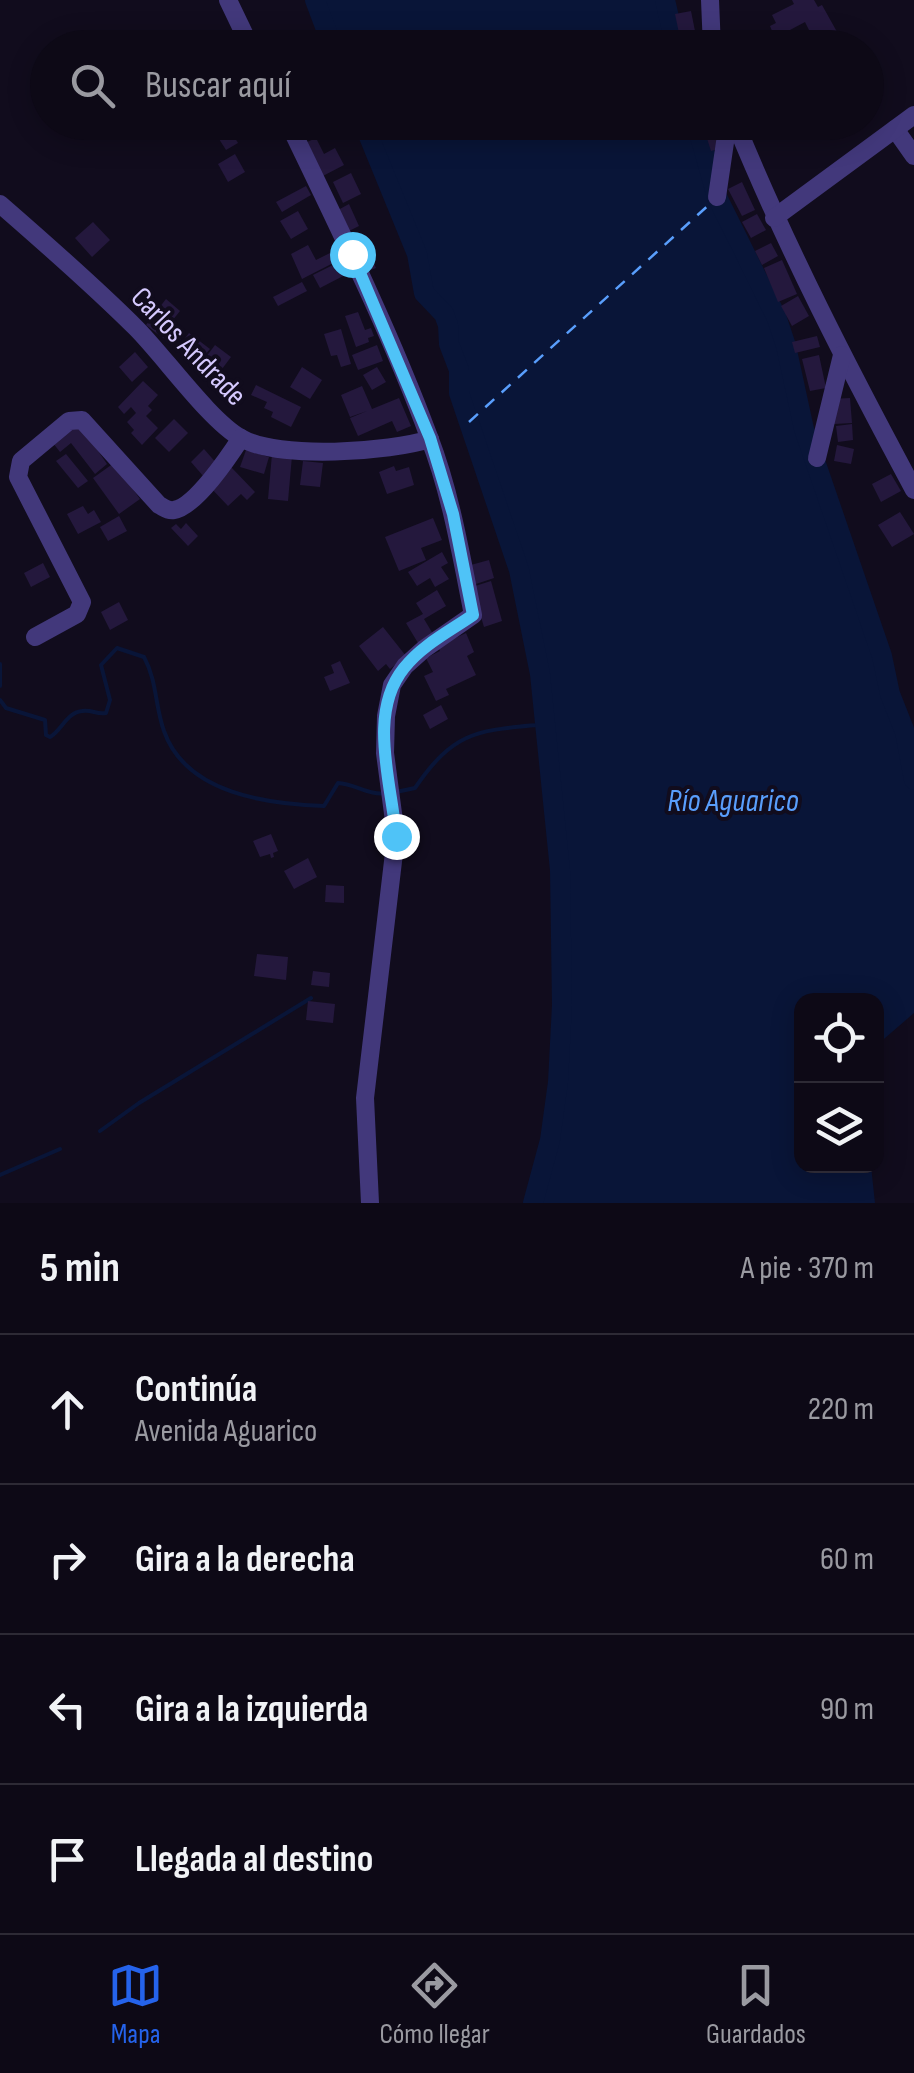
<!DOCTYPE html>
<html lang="es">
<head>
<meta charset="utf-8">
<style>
	body { margin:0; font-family:"Sofia Sans Condensed",sans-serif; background:#16121f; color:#f1f3f6 }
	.controls { position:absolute; right:30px; bottom:30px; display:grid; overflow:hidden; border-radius:20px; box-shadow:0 5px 25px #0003 }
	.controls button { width:90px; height:90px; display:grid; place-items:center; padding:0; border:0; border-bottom:2px solid #2d2a35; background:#0d0916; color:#f1f3f6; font:50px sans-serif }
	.stop { position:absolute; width:30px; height:30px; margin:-22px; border:8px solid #4fc3f7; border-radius:50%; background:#fff }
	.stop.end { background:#4fc3f7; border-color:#fff; box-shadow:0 2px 10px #0008 }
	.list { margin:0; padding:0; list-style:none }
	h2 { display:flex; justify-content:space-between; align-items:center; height:130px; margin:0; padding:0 40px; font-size:42px }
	h2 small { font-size:32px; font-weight:400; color:#9a9aa1 }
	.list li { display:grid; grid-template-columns:65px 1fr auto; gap:30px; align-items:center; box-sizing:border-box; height:150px; padding:0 40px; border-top:2px solid #2d2a35 }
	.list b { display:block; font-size:38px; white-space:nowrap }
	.list p { margin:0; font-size:32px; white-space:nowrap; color:#9a9aa1 }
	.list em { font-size:32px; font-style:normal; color:#9a9aa1 }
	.icon { flex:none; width:55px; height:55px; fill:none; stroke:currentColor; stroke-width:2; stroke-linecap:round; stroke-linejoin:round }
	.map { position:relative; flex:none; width:914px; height:1203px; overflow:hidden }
	.search { position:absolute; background:#0d0916; box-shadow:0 5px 25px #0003; left:30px; right:30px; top:30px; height:110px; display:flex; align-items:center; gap:25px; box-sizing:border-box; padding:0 35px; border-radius:55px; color:#9a9aa1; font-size:38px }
	.sheet { height:730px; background:#0d0916 }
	nav { display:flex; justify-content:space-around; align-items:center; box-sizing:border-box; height:140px; border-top:2px solid #2d2a35; background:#0d0916; font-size:28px; color:#9a9aa1 }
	nav a { display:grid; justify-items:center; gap:5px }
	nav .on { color:#2563eb }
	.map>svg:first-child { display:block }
</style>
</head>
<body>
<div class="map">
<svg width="914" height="1203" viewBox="0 0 914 1203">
	<rect width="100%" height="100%" fill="#110c1d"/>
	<g fill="#091538">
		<path d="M315 0H665L676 47H333Z"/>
		<path d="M363 123H696L717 197 776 316 786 346 804 429 882 656 890 694 905 732 914 780V1013L877 1045 876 1001H802V1166H871L875 1203H533L550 1140 558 1082 562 1005 560 870 540 674 519 570 459 393V370L449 344 448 325 444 314 424 293 417 254Z"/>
	</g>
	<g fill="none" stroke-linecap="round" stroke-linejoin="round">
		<g stroke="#091538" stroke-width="4">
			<path d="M0 664V686"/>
			<path d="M0 700 6 708 45 720 46 735 50 737C62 730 66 713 82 711 91 709 97 715 106 713L110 700 101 665 117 648 144 657C157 681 155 706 164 731 186 794 268 804 324 806L338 783C355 784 370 796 386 793"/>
			<path d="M396 792 415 788C456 728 479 731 547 724"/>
			<path d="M100 1131 139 1103 311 998"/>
			<path d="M0 1175 60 1149"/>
		</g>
		<g stroke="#091538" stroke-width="20">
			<path d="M315 0 333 48"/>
			<path d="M665 0 676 48"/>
			<path d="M363 122 417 254 424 293 444 314 448 325 449 344 459 370V393L519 570 540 674 560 870 562 1005 558 1082 550 1140 533 1203"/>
			<path d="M696 122 717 197 776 316 786 346 804 429 882 656 890 694 905 732 914 780"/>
		</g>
		<path stroke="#599efc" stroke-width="2.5" stroke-dasharray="12 10" stroke-linecap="butt" d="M469 422 712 202"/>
	</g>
	<g fill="#24183d">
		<path d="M792 0H814L818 7 822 5 846 48H818L805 22 775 38 770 26 776 23 772 15 794 4Z"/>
		<path d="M691 11 696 36 680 38 675 14Z"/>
		<path d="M715 122 721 148 711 151 703 126Z"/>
		<path d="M227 124 238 143 226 150 214 131Z"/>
		<path d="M316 138 324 154 335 148 344 165 321 177 305 143Z"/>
		<path d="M235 154 245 172 228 182 218 164Z"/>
		<path d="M351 173 361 194 343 203 333 182Z"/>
		<path d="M742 182 755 210 742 216 728 189Z"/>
		<path d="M306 186 311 195 282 212 276 202Z"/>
		<path d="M349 204 359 226 349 231 338 210Z"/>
		<path d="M298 211 308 229 291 239 280 221Z"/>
		<path d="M757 214 766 230 751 238 742 222Z"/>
		<path d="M93 222 110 240 92 257 75 238Z"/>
		<path d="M368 237 376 255 371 257 376 268 368 271 355 243Z"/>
		<path d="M771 243 778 256 762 265 755 251Z"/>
		<path d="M308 245 316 260 338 249 343 258 302 279 291 254Z"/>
		<path d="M782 260 797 294 778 302 764 268Z"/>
		<path d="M341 261 347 274 320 288 313 275Z"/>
		<path d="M302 282 307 291 278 306 273 297Z"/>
		<path d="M798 296 809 316 792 326 781 306Z"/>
		<path d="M166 299 180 311 160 336 146 325Z"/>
		<path d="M358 312 365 330 371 328 374 336 368 338 369 342 356 347 345 316Z"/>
		<path d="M171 325 184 335 175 347 162 337Z"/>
		<path d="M341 329 351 364 341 367 337 355 331 356 324 334Z"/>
		<path d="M189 333 210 349 196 365 184 356 187 352 179 346Z"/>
		<path d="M817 336 820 347 795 353 792 342Z"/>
		<path d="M215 345 231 357 216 377 200 365Z"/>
		<path d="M377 345 383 361 358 370 352 355Z"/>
		<path d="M135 352 148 367 132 382 119 367Z"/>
		<path d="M819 355 826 388 810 391 802 359Z"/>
		<path d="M302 367 322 380 310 399 290 387Z"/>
		<path d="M377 367 386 382 372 390 363 375Z"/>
		<path d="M143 381 158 395 148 406 152 410 146 416 158 428 142 445 131 433 134 430 127 422 136 413 131 407 124 414 118 407Z"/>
		<path d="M256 385 301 407 291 427 271 417 273 412 264 408 267 402 251 395Z"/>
		<path d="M362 386 372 409 399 398 411 426 397 432 392 421 358 436 350 418 367 411 350 417 341 395Z"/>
		<path d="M850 398 852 423 834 424 832 399Z"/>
		<path d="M174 419 188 433 169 452 155 438Z"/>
		<path d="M79 423 107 464 95 474 71 443 60 452 53 443Z"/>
		<path d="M852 424 853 440 838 442 836 426Z"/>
		<path d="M837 445 854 449 851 464 834 461Z"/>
		<path d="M204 449 218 465 204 477 191 462Z"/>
		<path d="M246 450 269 457 264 474 240 467Z"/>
		<path d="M66 454 88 481 78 488 56 461Z"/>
		<path d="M272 454 292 456 288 501 268 499Z"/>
		<path d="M303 461 323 463 320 487 300 485Z"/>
		<path d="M114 463 140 499 119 514 93 478Z"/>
		<path d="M394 466 396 471 409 467 414 485 387 494 379 472Z"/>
		<path d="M231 467 255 492 247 500 241 494 228 506 210 487Z"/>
		<path d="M891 474 901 491 881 502 872 484Z"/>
		<path d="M83 506 88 514 94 510 101 522 78 534 67 514Z"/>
		<path d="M900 512 914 534 892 547 878 525Z"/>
		<path d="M119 516 127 531 108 541 100 527Z"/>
		<path d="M433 518 442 540 421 548 426 560 399 571 385 537Z"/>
		<path d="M186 523 198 536 188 546 171 528 176 524 181 529Z"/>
		<path d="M442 552 448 563 441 567 449 579 435 587 430 578 417 586 408 572Z"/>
		<path d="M489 560 494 578 473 585 467 566Z"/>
		<path d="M43 563 50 577 31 587 24 573Z"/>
		<path d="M491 581 502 621 484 627 472 587Z"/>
		<path d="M437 590 446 606 424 619 433 634 418 643 406 623 423 614 416 603Z"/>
		<path d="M119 602 128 620 110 630 101 612Z"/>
		<path d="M383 627 406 656 390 669 386 664 378 671 359 646Z"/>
		<path d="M466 633 474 652 467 656 476 675 446 689 449 695 436 701 424 676 433 672 426 658 440 651 438 646Z"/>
		<path d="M340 661 350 683 330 691 324 677 334 673 331 665Z"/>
		<path d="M441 705 448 719 430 729 423 715Z"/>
		<path d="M271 834 278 851 273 853 274 857 271 858 270 854 260 857 253 841Z"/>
		<path d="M308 858 317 877 294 889 284 871Z"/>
		<path d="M326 885 344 886V903L325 902Z"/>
		<path d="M257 954 288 957 286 980 254 976Z"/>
		<path d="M313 971 330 973 329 987 311 985Z"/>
		<path d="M308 1001 335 1004 333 1023 306 1020Z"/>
	</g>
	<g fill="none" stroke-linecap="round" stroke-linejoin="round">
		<g stroke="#42387b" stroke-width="18">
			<path d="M228 0 251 48"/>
			<path d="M710 0 712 48"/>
			<path d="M288 122C338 226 389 329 429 437 451 494 461 555 473 615L424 649 405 666 392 685 386 716 385 753 396 836 365 1098 370 1203"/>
			<path d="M735 122C787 249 849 369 914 490"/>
			<path d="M895 129 914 156"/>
			<path d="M717 197 728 122"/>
			<path d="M0 204C46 244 93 285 136 328 164 356 210 421 241 438 279 460 390 452 430 439"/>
			<path d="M774 218 914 115"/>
			<path d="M817 458 842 355"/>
			<path d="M35 637 77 614 82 602 18 477 21 461 69 421 82 420 159 505C165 508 167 511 174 510 195 507 230 455 241 438"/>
		</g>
	</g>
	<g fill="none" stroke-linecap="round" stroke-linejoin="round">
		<path stroke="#4fc3f7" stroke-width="12" d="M352 254 430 438 453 514 473 615C450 631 422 645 404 668 367 714 392 784 396 836"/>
	</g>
	<g text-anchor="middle" stroke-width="8" stroke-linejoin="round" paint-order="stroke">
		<g font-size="30" fill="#d5c9fe" stroke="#110c1d">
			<text transform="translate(189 346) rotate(46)" y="10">Carlos Andrade</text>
		</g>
		<g font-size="32" font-style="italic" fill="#599efc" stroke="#110c1d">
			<text x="733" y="811">Río Aguarico</text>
		</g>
	</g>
</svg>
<div class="controls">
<button><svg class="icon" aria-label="locate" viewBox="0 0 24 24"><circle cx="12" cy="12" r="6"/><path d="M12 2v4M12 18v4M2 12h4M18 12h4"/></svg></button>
<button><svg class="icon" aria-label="layers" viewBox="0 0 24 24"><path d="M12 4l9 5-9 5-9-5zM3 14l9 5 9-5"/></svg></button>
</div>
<div class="stop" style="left:352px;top:254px"></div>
<div class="stop end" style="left:396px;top:836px"></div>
<div class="search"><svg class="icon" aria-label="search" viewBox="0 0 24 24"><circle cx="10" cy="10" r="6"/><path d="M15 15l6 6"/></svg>Buscar aquí</div>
</div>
<section class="sheet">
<h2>5 min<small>A pie · 370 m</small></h2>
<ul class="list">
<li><svg class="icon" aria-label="ahead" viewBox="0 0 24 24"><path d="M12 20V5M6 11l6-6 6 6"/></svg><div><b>Continúa</b><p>Avenida Aguarico</p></div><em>220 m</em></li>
<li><svg class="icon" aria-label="right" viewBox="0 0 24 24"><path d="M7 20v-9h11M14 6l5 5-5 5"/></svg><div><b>Gira a la derecha</b></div><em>60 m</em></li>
<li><svg class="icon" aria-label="left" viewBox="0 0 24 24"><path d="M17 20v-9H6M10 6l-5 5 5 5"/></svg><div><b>Gira a la izquierda</b></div><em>90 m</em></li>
<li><svg class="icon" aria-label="arrive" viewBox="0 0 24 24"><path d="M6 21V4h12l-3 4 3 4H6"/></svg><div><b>Llegada al destino</b></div></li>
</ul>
</section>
<nav>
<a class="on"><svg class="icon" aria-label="map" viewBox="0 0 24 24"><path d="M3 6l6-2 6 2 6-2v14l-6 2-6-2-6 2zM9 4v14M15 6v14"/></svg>Mapa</a>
<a><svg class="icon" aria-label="directions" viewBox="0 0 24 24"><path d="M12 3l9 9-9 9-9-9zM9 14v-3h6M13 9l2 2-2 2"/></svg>Cómo llegar</a>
<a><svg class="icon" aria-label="saved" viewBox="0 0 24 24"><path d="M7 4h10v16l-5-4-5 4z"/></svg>Guardados</a>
</nav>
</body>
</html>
